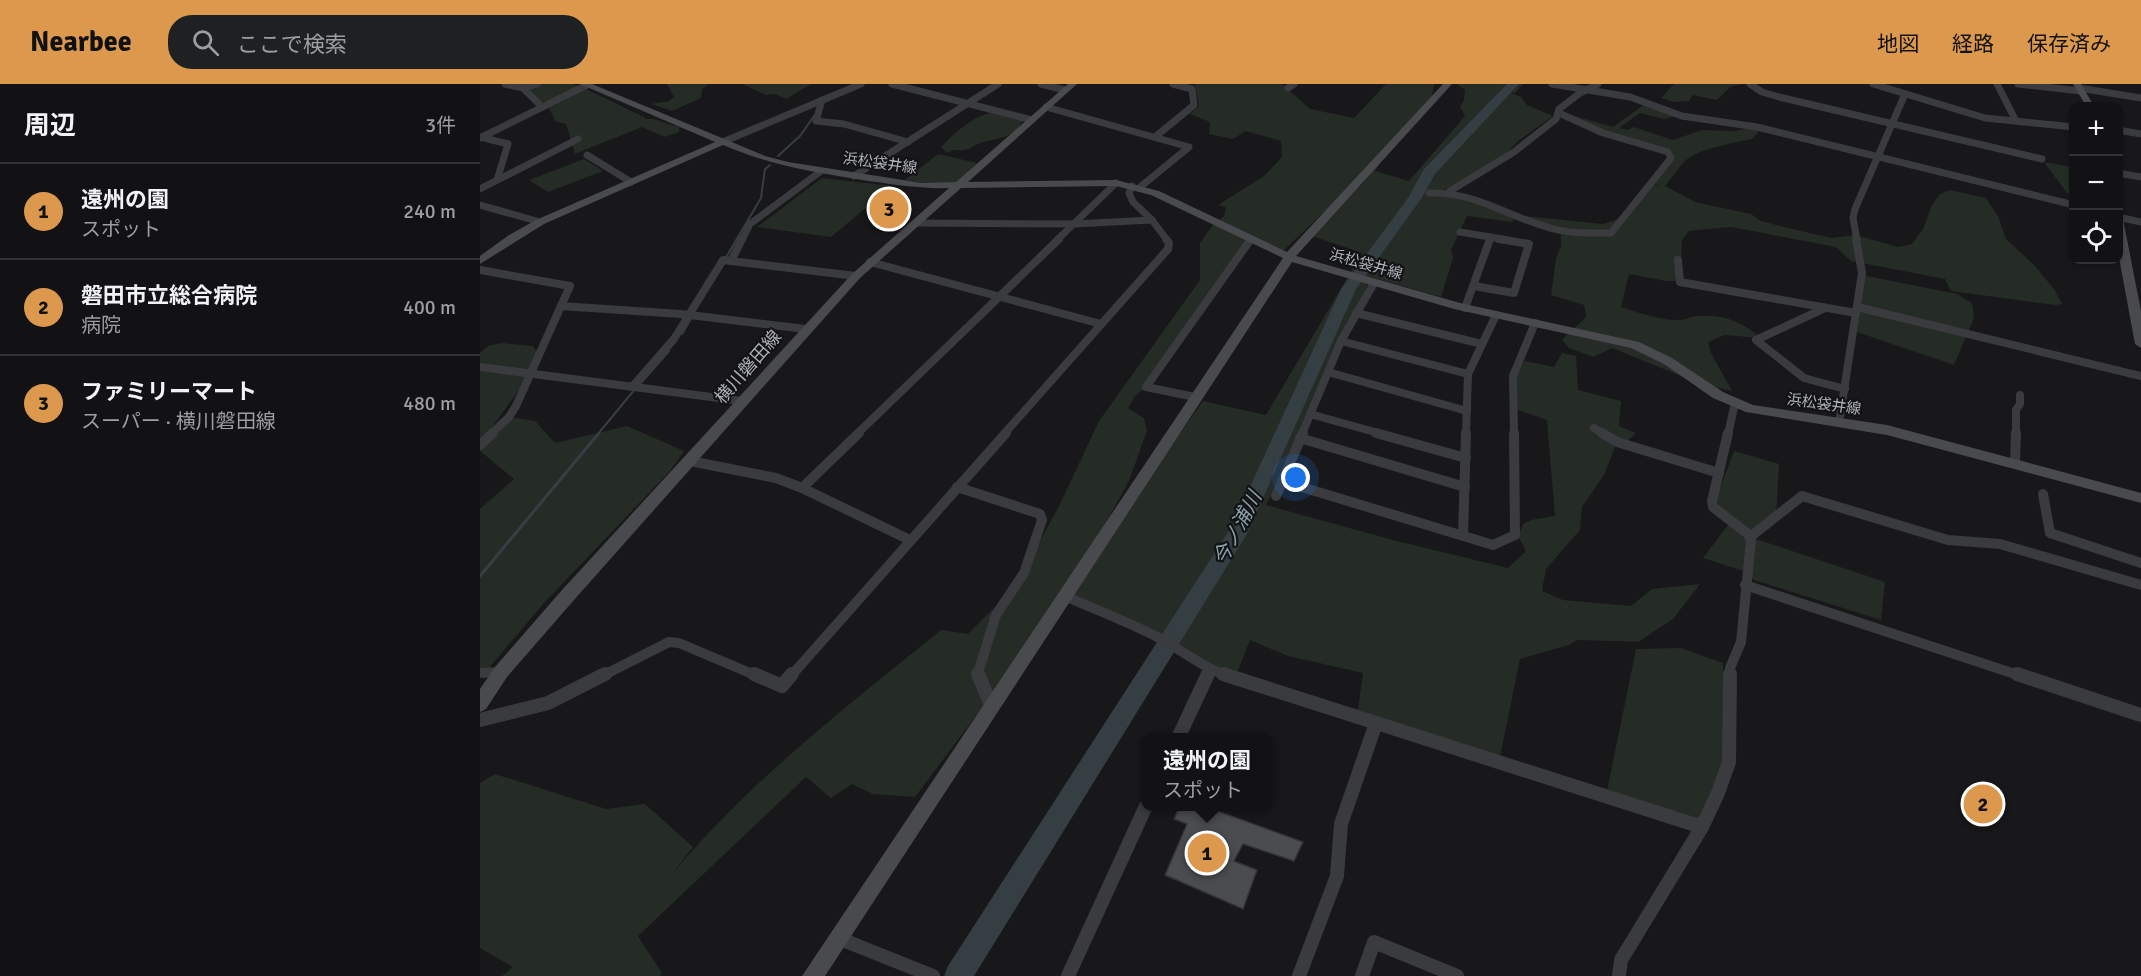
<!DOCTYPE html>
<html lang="ja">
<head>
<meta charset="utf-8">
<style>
	body { margin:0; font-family:Signika,"Noto Sans JP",sans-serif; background:#1f2022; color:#f1f3f6 }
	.controls { position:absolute; right:18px; top:18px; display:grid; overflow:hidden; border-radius:12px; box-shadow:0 2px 4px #0004 }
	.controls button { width:54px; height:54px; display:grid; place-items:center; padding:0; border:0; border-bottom:2px solid #313234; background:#121214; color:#f1f3f6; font:30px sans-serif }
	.you { position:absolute; left:816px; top:394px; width:21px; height:21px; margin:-15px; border:4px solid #fff; border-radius:50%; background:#1a73e8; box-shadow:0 0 0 9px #1a73e833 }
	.badge { display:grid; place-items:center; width:39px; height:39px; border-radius:50%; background:#dc994e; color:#111; font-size:20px; font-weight:700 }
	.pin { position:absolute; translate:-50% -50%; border:3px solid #fff; box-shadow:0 2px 6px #0006 }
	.popup { position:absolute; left:661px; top:649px; width:132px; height:78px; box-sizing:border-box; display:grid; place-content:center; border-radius:12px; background:#121214; filter:drop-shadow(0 2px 4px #0005); font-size:20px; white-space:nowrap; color:#9c9ea0 }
	.popup b { font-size:22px; color:#f1f3f6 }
	.popup::after { content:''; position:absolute; left:50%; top:100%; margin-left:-12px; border:12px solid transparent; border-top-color:#121214 }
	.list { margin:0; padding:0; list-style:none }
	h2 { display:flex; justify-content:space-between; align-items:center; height:78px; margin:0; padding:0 24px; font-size:26px }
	h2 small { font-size:20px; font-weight:400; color:#9c9ea0 }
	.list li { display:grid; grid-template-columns:39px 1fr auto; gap:18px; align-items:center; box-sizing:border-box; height:96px; padding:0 24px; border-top:2px solid #313234 }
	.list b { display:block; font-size:22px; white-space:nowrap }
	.list p { margin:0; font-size:20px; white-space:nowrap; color:#9c9ea0 }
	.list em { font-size:20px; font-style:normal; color:#9c9ea0 }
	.icon { flex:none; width:33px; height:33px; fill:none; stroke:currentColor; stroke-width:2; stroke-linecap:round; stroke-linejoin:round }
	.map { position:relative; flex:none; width:1661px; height:892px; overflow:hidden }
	header { display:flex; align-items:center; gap:36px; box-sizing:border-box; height:84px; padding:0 30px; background:#dc994e; color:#111 }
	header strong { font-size:28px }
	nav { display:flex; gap:33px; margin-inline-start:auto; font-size:21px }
	.search { width:420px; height:54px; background:#1f2022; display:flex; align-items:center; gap:15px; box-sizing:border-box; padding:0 21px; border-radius:24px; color:#9c9ea0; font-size:22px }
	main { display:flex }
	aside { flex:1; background:#121214 }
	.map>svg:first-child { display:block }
</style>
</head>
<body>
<header>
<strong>Nearbee</strong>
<div class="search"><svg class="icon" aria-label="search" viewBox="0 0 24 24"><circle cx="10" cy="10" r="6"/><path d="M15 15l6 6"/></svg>ここで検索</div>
<nav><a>地図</a><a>経路</a><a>保存済み</a></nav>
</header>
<main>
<aside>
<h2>周辺<small>3件</small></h2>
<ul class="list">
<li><span class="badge">1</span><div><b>遠州の園</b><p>スポット</p></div><em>240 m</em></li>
<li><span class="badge">2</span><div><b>磐田市立総合病院</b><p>病院</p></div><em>400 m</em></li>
<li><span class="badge">3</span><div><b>ファミリーマート</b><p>スーパー · 横川磐田線</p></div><em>480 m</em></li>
</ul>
</aside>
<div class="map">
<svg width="1661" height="892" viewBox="0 0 1661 892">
	<rect width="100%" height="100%" fill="#18181a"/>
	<g fill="#252b25" fill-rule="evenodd">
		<path d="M59 0H92L102 3 66 21 43 4Z"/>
		<path d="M187 0H229L222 5 221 14 192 27 171 20 189 17 194 13Z"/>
		<path d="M262 0H331L306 15 295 10 286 11Z"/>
		<path d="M715 0H802L830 25 874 34 906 0H954L951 18 909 64 895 87 929 97 985 32 980 23 984 16 985 6 977 0H1043L1035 9 1029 8 1041 13 1047 21 1073 32 1038 57 1018 78 973 105 948 107H970L1037 129 1032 138 987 132 971 166 973 174 961 213 891 193 826 341 786 421 913 456 1028 484 1046 467 1038 452 1043 440 1051 436 1075 432 1067 336 1032 324 1035 286 1045 277 1074 283 1082 269 1096 272 1098 306 1141 317 1139 342 1156 349 1144 360 1137 358 1124 391 1102 423 1100 446 1066 485 1062 507 1083 516 1151 522 1172 505 1220 500 1193 535 1158 558H1166L1097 556 1089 561 1040 575 1019 678 877 633 883 589 808 572 770 556 755 594 730 586 701 561 585 513 435 713 393 710 372 700 351 714 326 693 158 852 182 889 180 892H22L33 883 0 864V699L15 690 126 725 165 720 213 763 189 794C267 699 366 623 461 546L488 550 536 502 579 422 619 337 720 196V159L732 142 744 132 746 123 738 121 784 92 802 73 801 57 766 47 753 55 729 50 730 38 710 30 719 22ZM889 93 829 151 882 169 786 331 723 317 589 505 649 397 667 347 664 334 648 324 655 312 666 303 772 155 801 169 844 128Z"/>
		<path d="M1194 0H1262L1250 3 1237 16 1212 11 1209 17 1194 18 1181 14Z"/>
		<path d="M106 5 166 34 164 35H173L199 43V48L184 53 162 43 95 70 86 40 75 37 69 24Z"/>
		<path d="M1165 20 1196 32 1184 35 1160 29 1139 44 1148 46 1154 43 1193 56 1222 46 1255 47 1269 44 1280 46 1272 55C1253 59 1215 65 1202 80 1196 87 1191 95 1185 102L1215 118 1271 130 1281 137 1304 143 1351 154 1376 151 1418 163 1432 160 1443 145 1452 121 1460 110 1470 106 1506 114 1518 132 1526 155 1555 182 1574 205 1582 220 1575 221 1471 207 1465 195 1371 177 1356 163 1251 143 1209 147 1202 156 1200 197H1186L1149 190 1141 223C1160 229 1178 236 1199 236 1206 236 1211 232 1217 232 1244 230 1261 237 1281 254L1244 251 1228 258 1231 269 1252 307 1221 300 1132 264 1113 273 1089 264 1082 256 1106 233 1104 221 1071 211 1076 174 1081 162V150L1044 132 1123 140 1148 132 1170 100 1182 103 1171 99 1190 75 1192 66 1190 71 1121 48 1080 28 1133 43Z"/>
		<path d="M514 28 543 36C534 56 517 53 498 60 494 61 490 65 485 66 477 67 475 64 467 69L461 63C476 48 492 32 514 28Z"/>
		<path d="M458 70 497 79 476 99 450 100 425 96Z"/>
		<path d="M104 75 123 87 68 108 49 96Z"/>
		<path d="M1564 78 1593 83V111L1587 109Z"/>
		<path d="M342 94 412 102 351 153 277 143Z"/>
		<path d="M1382 191 1477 210 1492 219 1494 234 1474 281 1374 247Z"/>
		<path d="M21 259 53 262 59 271 47 286 0 279V269L8 262Z"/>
		<path d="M0 287 51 289 0 360Z"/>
		<path d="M29 333 55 337 75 359 147 342 204 367 190 387 64 519 8 585H0V425L34 395 0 367V361Z"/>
		<path d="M1254 367 1299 380 1296 433 1270 453 1405 498 1401 536 1274 496 1267 488 1223 474 1251 437 1233 423Z"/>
		<path d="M1201 564 1243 579 1249 678 1222 743 1126 712 1156 565Z"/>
	</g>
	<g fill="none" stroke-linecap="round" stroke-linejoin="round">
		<g stroke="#353e43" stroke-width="2">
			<path d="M298 72 320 52 334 32"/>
			<path d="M245 175 281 114 285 85 290 81"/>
			<path d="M202 250 212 233"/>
			<path d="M161 299 189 267"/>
			<path d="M118 350 155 305"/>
		</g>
		<path stroke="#353e43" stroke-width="3" d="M0 492 119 349"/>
		<path fill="#353e43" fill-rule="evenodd" d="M1027 0H1039L955 90 941 115 876 205 767 450 494 892H464L468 882 752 442 861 205 928 114 944 85Z"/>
	</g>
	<path fill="#4a4c4f" stroke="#323336" stroke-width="1.5" d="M699 723H727L823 758 814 777 763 760 754 777 777 786 763 825 685 791 707 740 694 735Z"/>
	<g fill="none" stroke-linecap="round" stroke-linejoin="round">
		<g stroke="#3a3b3e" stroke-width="7">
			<path d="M25 0 43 4 62 23"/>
			<path d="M412 0 552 36"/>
			<path d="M561 0 585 6"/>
			<path d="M1072 0 1150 13 1202 32 1277 43 1594 121"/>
			<path d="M1270 0 1282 8 1299 13 1562 75"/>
			<path d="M1393 0 1505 34 1594 43"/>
			<path d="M1517 0 1536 37"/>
			<path d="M1538 0 1601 7"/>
			<path d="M43 4 57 0"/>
			<path d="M808 4 814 0"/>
			<path d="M1599 4 1661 14"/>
			<path d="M342 16 336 37 364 40 428 58"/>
			<path d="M566 23 709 63 659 104"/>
			<path d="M1638 46 1661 50"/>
			<path d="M0 53 28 60 17 96"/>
			<path d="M675 53 714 21 712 5 693 0"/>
			<path d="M0 54 107 1"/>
			<path d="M245 57 381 0"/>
			<path d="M107 71 151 98"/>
			<path d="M1638 89 1661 93"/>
			<path d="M374 92 518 0"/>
			<path d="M652 102 649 109 653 118 672 136 687 156"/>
			<path d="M0 105 98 55"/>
			<path d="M970 107 1034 68 1076 35 1079 25 1100 9 1118 0"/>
			<path d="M949 109C997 108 1026 132 1070 144 1090 150 1111 149 1131 149L1191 74 1188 68 1123 49 1079 29"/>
			<path d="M0 121 60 138"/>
			<path d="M1638 133 1661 138"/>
			<path d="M436 139 594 140 672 136"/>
			<path d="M980 148 1028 156"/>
			<path d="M262 156 270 140 341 87"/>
			<path d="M577 156 636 99"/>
			<path d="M1010 156 1011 153"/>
			<path d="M1377 156 1373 134 1375 125 1425 10"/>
		</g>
		<g stroke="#3a3b3e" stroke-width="8">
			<path d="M1198 176 1200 198 1376 229"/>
			<path d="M251 177 262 155"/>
			<path d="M390 178 621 240"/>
			<path d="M0 186 90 202 36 322 29 333 11 350"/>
			<path d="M994 202 1034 209 1049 160 1019 155"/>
			<path d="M81 222 201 230 326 245"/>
			<path d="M1377 223 1661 292"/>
			<path d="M985 224 1010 155"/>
			<path d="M1345 224 1276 256 1324 294 1365 305"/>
			<path d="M876 229 1002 260"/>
			<path d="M861 257 988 290"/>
			<path d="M0 283 262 317"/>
			<path d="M848 288 987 327"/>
			<path d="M153 302 194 255 243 176 376 192"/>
			<path d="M715 313 666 303 771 155"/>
			<path d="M830 330 902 350"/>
			<path d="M1359 339 1382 189 1376 155"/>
			<path d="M1114 344 1124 350"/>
			<path d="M377 350 579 155"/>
			<path d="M524 350 688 165 689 159 686 155"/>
			<path d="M822 350 861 257 894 199"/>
			<path d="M986 350 988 290 1016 231"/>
			<path d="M1034 350 1033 292 1055 239"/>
			<path d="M1248 350 1255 319"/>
			<path d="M1536 350V326L1540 320V311"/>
		</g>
		<g stroke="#3a3b3e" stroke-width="10">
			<path d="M896 349 986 374"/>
			<path d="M1122 349 1137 358 1239 389"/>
			<path d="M1248 349 1232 417 1233 423 1268 450 1271 456 1261 558 1250 584V592"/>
			<path d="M820 354 985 403"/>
			<path d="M0 361 13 349"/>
			<path d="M210 377 296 394 322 404 430 456"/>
			<path d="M1535 379 1536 349"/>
			<path d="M802 397 1013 461 1035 451 1034 349"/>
			<path d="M477 403 560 430 562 436 544 489 516 531 497 592"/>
			<path d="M322 404 379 349"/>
			<path d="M1563 410 1570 449 1661 479"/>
			<path d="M796 412 823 349"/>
			<path d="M983 452 986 349"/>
			<path d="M1270 453 1322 412 1468 456 1520 460 1661 501"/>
			<path d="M1265 501 1541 592"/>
			<path d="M585 512C616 526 649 538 679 554 702 566 723 584 748 592"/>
			<path d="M0 589 21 588"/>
			<path d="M122 592 189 558 199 559 277 592"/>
			<path d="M311 592 526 349"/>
			<path d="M727 592 730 586"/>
		</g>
		<g stroke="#3a3b3e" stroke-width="14">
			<path d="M274 590 302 602 312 590"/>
			<path d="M498 590 512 623"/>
			<path d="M743 590 1222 743"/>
			<path d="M1537 590 1661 631"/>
			<path d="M0 636 68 619 125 590"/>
			<path d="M698 654 728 590"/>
			<path d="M358 854 453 892"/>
			<path d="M588 892 666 722"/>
			<path d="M819 892 857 792 861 740 896 639"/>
			<path d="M882 892 894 858 977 892"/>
			<path d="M1139 892 1141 876 1222 743 1238 709 1249 678 1250 590"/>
		</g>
		<g fill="#484a4e" fill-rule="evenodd">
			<path d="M100 0H112L285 72 308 78 442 99 476 98 588 0H597L488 98 636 96 679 107 807 168 963 0H972L816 172 980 219 1159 258 1192 274 1243 308 1273 321 1407 341 1661 409V419L1407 351 1266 328 1233 314 1184 280 1151 264 974 225 812 178 345 892H322L803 174 671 111 636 102 481 104 380 194 94 516 27 593 6 625 0 628V605L15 583 82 506 372 190 469 104C439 105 411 100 382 96 330 87 293 82 243 61L64 140 0 180V172L29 151 56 136 235 58Z"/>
			<path d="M1593 0H1601L1614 22H1606Z"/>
			<path d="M1638 132 1643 135 1661 227V264L1655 260 1638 168Z"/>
		</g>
	</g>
	<g text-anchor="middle" stroke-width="4.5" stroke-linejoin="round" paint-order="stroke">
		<g font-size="15" fill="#acb1b8" stroke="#131315">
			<text transform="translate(400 79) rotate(8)" y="5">浜松袋井線</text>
			<text transform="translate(886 180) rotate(16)" y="5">浜松袋井線</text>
			<text transform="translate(1344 320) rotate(8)" y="5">浜松袋井線</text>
		</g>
		<g font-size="18" fill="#acb1b8" stroke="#131315">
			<text transform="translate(268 283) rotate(-49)" y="6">横川磐田線</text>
		</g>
		<g font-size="20" font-style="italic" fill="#88a2ae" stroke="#131315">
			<text transform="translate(757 444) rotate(-62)" y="7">今ノ浦川</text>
		</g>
	</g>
</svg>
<div class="controls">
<button>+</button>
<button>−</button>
<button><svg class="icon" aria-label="locate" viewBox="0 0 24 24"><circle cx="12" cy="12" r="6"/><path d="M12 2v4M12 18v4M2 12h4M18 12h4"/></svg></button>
</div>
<div class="you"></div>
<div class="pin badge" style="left:727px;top:769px">1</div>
<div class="popup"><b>遠州の園</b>スポット</div>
<div class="pin badge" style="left:1503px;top:720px">2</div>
<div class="pin badge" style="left:409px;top:125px">3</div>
</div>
</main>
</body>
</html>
